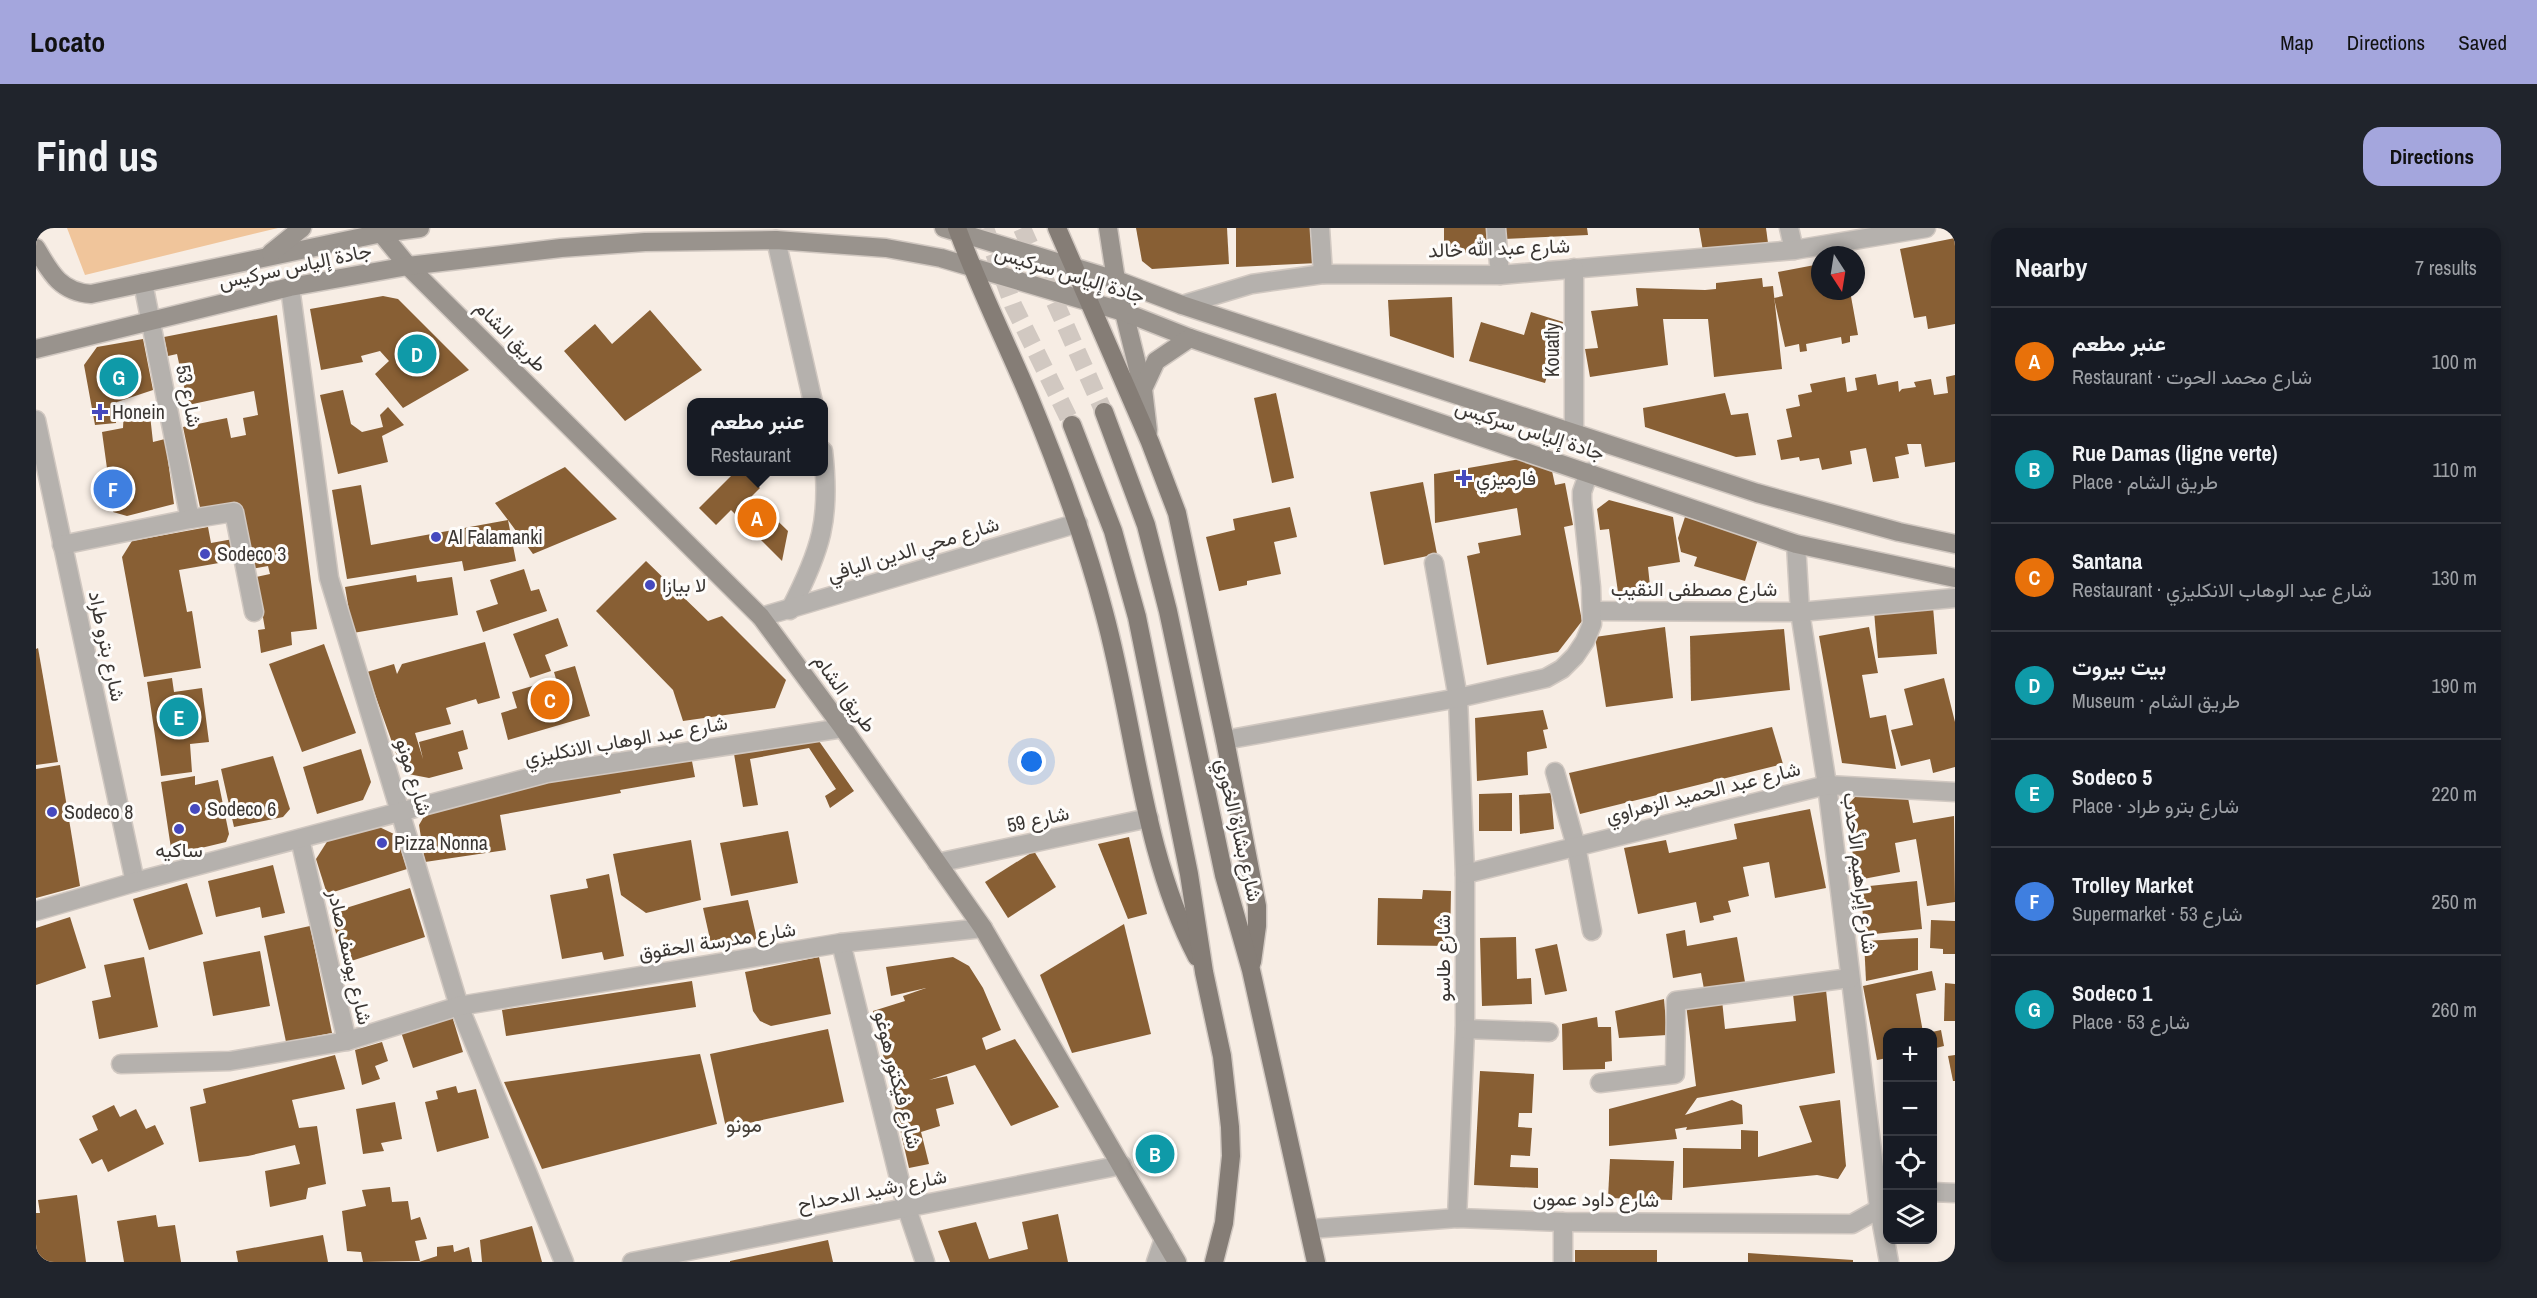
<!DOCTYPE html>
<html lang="en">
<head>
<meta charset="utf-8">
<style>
	body { margin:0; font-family:"Archivo Narrow",Vazirmatn,sans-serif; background:#20242c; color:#f1f3f6 }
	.controls { position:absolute; right:18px; bottom:18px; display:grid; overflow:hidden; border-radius:12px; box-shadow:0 3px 9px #0003 }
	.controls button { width:54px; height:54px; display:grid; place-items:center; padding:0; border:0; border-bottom:2px solid #363941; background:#171b24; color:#f1f3f6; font:30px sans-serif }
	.compass { position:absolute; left:1775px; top:18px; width:54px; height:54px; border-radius:50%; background:#171b24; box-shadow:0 3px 9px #0003; rotate:168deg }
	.you { position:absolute; left:996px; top:534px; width:21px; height:21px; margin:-15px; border:4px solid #fff; border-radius:50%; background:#1a73e8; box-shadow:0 0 0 9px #1a73e833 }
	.badge { display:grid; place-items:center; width:39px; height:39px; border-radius:50%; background:#a4a6dd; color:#fff; font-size:20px; font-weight:700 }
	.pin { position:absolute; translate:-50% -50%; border:3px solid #fff; box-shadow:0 2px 6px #0006 }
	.popup { position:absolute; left:651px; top:170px; width:141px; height:78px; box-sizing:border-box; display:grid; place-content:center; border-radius:12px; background:#171b24; filter:drop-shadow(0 2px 4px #0005); font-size:20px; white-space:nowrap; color:#9ea1a6 }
	.popup b { font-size:22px; color:#f1f3f6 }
	.popup::after { content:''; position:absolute; left:50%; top:100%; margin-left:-12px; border:12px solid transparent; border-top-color:#171b24 }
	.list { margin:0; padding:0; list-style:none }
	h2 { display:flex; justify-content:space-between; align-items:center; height:78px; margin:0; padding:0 24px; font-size:26px }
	h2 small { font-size:20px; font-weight:400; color:#9ea1a6 }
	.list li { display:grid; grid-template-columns:39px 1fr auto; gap:18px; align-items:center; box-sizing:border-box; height:108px; padding:0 24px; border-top:2px solid #363941 }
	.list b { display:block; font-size:22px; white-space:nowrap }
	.list p { margin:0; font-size:20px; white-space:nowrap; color:#9ea1a6 }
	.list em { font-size:20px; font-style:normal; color:#9ea1a6 }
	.icon { flex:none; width:33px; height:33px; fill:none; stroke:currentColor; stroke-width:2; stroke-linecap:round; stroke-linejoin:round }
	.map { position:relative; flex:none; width:1919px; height:1034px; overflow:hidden; border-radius:18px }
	header { display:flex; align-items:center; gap:36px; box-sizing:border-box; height:84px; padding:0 30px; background:#a4a6dd; color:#111 }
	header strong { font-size:28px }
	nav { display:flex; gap:33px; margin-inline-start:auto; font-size:21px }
	.intro { display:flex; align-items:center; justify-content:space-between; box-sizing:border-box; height:144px; padding:0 36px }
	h1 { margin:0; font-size:42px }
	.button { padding:15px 27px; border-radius:18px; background:#a4a6dd; color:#111; font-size:21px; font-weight:700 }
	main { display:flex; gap:36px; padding:0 36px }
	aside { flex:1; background:#171b24; border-radius:18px; box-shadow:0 3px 9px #0003 }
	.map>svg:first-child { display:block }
</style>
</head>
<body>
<header>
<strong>Locato</strong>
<nav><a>Map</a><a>Directions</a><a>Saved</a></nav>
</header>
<div class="intro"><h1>Find us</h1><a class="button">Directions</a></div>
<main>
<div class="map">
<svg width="1919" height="1034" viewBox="0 0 1919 1034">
	<rect width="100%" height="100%" fill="#f7ede4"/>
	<path fill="#f0c59b" d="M31 0H242L49 47Z"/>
	<g fill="#885f34">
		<path d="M1100 0H1191L1193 36 1116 41 1106 33Z"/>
		<path d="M1200 0H1280L1282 35 1200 39Z"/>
		<path d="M1408 0H1450L1451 23 1408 26Z"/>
		<path d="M1467 0H1551L1552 7 1468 11Z"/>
		<path d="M1663 0H1730L1732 15 1667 23Z"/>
		<path d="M1919 10V96L1892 101 1890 88 1878 90 1864 21Z"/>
		<path d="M1784 36V63H1814L1822 107 1814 108V114L1806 116 1805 109 1770 116 1771 123 1764 124 1763 116 1749 119 1738 70 1747 68 1742 44Z"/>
		<path d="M1726 50 1727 59 1737 58 1746 141 1678 149 1672 91H1627L1632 137 1554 149 1549 121 1562 120 1555 83 1602 78 1600 60 1669 62 1680 61V55Z"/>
		<path d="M347 68 362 71 433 142 367 180 339 146 353 133 344 123 325 128 327 134 285 142 274 81Z"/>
		<path d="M1416 69 1418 130 1354 108 1352 72Z"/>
		<path d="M614 82 666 142 589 193 528 123 559 96 576 116Z"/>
		<path d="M1495 84 1527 94 1509 155 1433 133 1445 94 1488 107Z"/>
		<path d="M241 87 281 401 255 404 256 417 225 425 222 402 229 401 220 349 234 346 232 338 215 341 203 277 165 284 147 199 191 190 195 210 210 207 207 190 222 187 218 163 152 177 141 126 132 128 128 109Z"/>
		<path d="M107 111 117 162 81 174 80 195 59 197 48 137 61 119Z"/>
		<path d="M1840 146 1842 157 1862 153 1863 164 1866 161 1880 159 1878 154 1895 151 1898 167 1912 165 1910 149 1919 147V234L1889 239 1885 216H1871L1873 226 1859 229 1863 250 1837 254 1830 220 1814 223 1816 236 1786 242 1783 230 1764 233 1763 229 1745 232 1741 212 1756 209 1750 181 1764 178 1762 167 1776 164 1774 156 1809 149 1811 164 1821 162 1819 150Z"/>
		<path d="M307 162 315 196 326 204 347 199 344 187 352 179 368 197 346 208 352 234 302 246 284 167Z"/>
		<path d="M1240 165 1258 250 1236 255 1218 170Z"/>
		<path d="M1689 165 1695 187 1712 185 1720 227 1700 229 1609 199 1607 180Z"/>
		<path d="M113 178 117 214 129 211 138 276 91 288 77 284 66 204 87 200 88 181Z"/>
		<path d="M1484 231 1516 243 1519 257 1529 255 1537 297 1528 299 1546 393 1522 424 1451 437 1431 328 1444 325 1442 315 1485 307 1481 280 1399 295 1398 246Z"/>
		<path d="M529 239 581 291 497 326 472 292 480 333 428 343 426 333 311 351 296 262 325 257 335 317 472 292 459 275Z"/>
		<path d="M699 244H707L724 260 716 268 752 303 746 333 695 282 680 297 663 280Z"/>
		<path d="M1387 254 1401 326 1348 337 1334 264Z"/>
		<path d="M1573 272 1637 289 1644 334 1612 339 1614 358 1582 364 1573 301 1564 302 1561 281Z"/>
		<path d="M1254 279 1261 309 1238 314 1245 346 1211 353V357L1183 363 1170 309 1199 302 1197 291Z"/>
		<path d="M1649 289 1722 311 1709 353 1658 338 1661 329 1645 324 1642 310Z"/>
		<path d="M172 299 175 315 197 311 200 332 143 342 151 384 156 383 165 440 108 449 86 329 96 313Z"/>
		<path d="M610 333 672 393 686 388 750 452 739 480 647 493 637 462 560 383Z"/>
		<path d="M488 341 495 363 503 361 511 383 447 404 440 383 462 376 454 352Z"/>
		<path d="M380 347 381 354 416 349 422 387 317 405 309 359Z"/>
		<path d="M1897 379 1901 426 1842 430 1838 383Z"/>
		<path d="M522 390 532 418 509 427 515 443 494 450 477 406Z"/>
		<path d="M1629 399 1637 470 1570 479 1559 409Z"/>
		<path d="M1833 399 1842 445 1826 447 1834 490 1850 487 1860 541 1806 535 1783 408Z"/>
		<path d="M1748 401 1754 462 1655 473 1654 408Z"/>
		<path d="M449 414 464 470 442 476 440 471 410 480 415 496 379 505 387 531 383 514 427 502 432 521 422 524 427 541 393 550 367 545 331 444 358 436 361 446 366 436Z"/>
		<path d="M288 416 320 505 266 524 233 436Z"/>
		<path d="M2 420 22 534 0 537V421Z"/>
		<path d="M539 438 554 488 472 512 465 485 481 480 476 464 520 451 518 444Z"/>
		<path d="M136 450 138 464 166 460 173 514 154 516 156 544 125 548 111 454Z"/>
		<path d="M1908 450 1919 494V539L1897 545 1894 531 1865 538 1855 502 1877 497 1868 461Z"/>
		<path d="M1507 482 1512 501 1507 502 1511 520 1491 524 1492 547 1441 553 1439 490Z"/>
		<path d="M1736 499 1747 536 1544 586 1533 545Z"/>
		<path d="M778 506 818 563 794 580 789 568 800 561 773 520 714 531 722 577 707 579 697 520Z"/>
		<path d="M325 521 335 554 327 572 281 586 267 539Z"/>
		<path d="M237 528 254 581 247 589 198 599 185 541Z"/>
		<path d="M655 528 659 549 584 562 585 565 464 587 470 622 389 634 383 597 393 580 481 557Z"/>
		<path d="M24 537 44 658 0 670V541Z"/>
		<path d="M159 548V557L182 552 193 606 190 614 136 627 125 554Z"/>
		<path d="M1476 565V603H1443V566Z"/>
		<path d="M1515 565 1518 601 1484 606 1483 567Z"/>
		<path d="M1820 568 1872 570 1877 595 1918 588 1919 674 1891 678 1880 611 1859 615 1864 644 1822 652 1808 581Z"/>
		<path d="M1774 581 1790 660 1739 670 1733 634 1707 639 1713 668 1692 673 1695 684 1677 688 1678 692 1664 695 1660 674 1602 686 1588 620 1630 612 1633 625 1701 611 1698 596Z"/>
		<path d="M337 596 360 607 371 641 291 666 280 631 294 609Z"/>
		<path d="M752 603 762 655 695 668 684 615Z"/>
		<path d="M1093 609 1111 686 1092 691 1062 616Z"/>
		<path d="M655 612 665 672 610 685 585 667 577 626Z"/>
		<path d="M998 623 1020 659 972 690 949 654Z"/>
		<path d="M237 637 249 685 226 690 224 679 180 689 172 653Z"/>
		<path d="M573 646 588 728 568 732 566 724 526 731 514 667 552 660 550 651Z"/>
		<path d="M1881 653 1886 701 1829 707 1824 659Z"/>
		<path d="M151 655 167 706 113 722 97 671Z"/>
		<path d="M374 660 389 709 309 735 294 685Z"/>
		<path d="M1387 662 1415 663 1414 718 1341 717 1342 670 1386 671Z"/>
		<path d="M712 672 721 711 676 720 667 680Z"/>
		<path d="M34 689 50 740 0 757V700Z"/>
		<path d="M1895 692 1919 693V726H1907V721L1894 720Z"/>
		<path d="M1088 696 1115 806 1036 825 1004 747Z"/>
		<path d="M274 698 296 805 250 814 228 708Z"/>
		<path d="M1649 702 1651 718 1701 709 1709 754 1668 761 1665 745 1637 750 1630 706Z"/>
		<path d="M1480 709 1481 751 1495 750 1496 776 1446 778 1444 710Z"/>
		<path d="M1882 710V742L1830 753 1828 713Z"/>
		<path d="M1521 716 1531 763 1509 767 1499 721Z"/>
		<path d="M224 723 234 778 177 788 167 734Z"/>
		<path d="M108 729 122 799 63 811 56 773 75 769 68 737Z"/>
		<path d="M783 729 795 786 735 798 724 793 717 783 709 744Z"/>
		<path d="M917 729 933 738 947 760 965 802 946 810 950 822 979 811 1023 879 975 898 939 837 893 852 911 848 918 876 900 881 904 898 885 904 893 936 873 940 837 783 869 773 867 768 890 760 855 768 850 739Z"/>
		<path d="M1896 743 1900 762 1880 766 1887 804H1851V830L1841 832 1827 758Z"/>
		<path d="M656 753 660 779 470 808 466 782Z"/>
		<path d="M1909 755 1919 756V793H1908Z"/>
		<path d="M1790 762 1799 845 1661 870 1649 887 1696 872 1706 877 1707 896 1650 902 1651 899 1639 901 1641 911 1573 918V881L1660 858 1650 776 1686 772 1689 801 1760 793 1757 766Z"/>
		<path d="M1628 771 1631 807 1583 810 1579 783Z"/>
		<path d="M416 788 427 824 377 840 365 804Z"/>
		<path d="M1561 789 1562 799H1575L1576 833 1569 834V841L1527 842 1526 796Z"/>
		<path d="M792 801 808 874 690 900 674 826Z"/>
		<path d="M1905 802 1908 818 1896 821V804Z"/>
		<path d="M346 814 352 833 339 838 344 851 326 857 319 822Z"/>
		<path d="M664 826 681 896 506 941 468 854Z"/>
		<path d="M299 827 309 861 256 872 263 900 281 898 290 956 272 960 270 971 234 979 229 943 264 936 259 917 212 928 163 934 154 879 170 875 167 861Z"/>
		<path d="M1919 827V853H1917L1912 828Z"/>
		<path d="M1444 843 1498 846 1496 885H1483L1482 899 1496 900 1494 928 1475 927 1474 939 1502 940V960L1438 957Z"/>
		<path d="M420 858 422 865 440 861 453 910 401 924 389 874 402 871 400 863Z"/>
		<path d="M1804 872 1810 938 1802 951 1781 947 1647 960V920L1705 921V902L1722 903V929L1776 914 1763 878Z"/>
		<path d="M359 874 366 911 345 915 348 923 327 926 320 881Z"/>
		<path d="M78 877 84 889 100 881 110 901 119 897 128 916 72 944 66 931 56 936 43 911 62 902 56 888Z"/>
		<path d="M1574 931 1638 933 1636 972 1572 970Z"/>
		<path d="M354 959 356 974 372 973 375 992 384 989 391 1011 379 1013 384 1033 327 1034 325 1024 311 1023 306 983 330 978 326 962Z"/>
		<path d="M41 967 50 1034H0V985H4L2 972Z"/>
		<path d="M1022 986 1032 1034H914L902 1003 940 994 953 1031 992 1021 986 994Z"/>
		<path d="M120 987 122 999 139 997 145 1034H88L81 993Z"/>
		<path d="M496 998 506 1034H446L444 1012Z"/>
		<path d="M287 1007 292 1034H202L200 1023Z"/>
		<path d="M792 1012 797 1034H694V1033Z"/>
		<path d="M417 1017 418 1024 433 1019 436 1034H383L401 1028V1019Z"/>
		<rect x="1539" y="1022" width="82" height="12"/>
		<path d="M1712 1025 1817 1032V1034H1712Z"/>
	</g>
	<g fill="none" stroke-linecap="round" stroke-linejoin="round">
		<g stroke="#d1c8c1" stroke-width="18" stroke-dasharray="18 9" stroke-linecap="butt">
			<path d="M949 0 977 77 1036 197"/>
			<path d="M986 0 1068 184"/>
		</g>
		<g stroke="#d1c8c1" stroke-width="21">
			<g id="street">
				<path d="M1284 0 1287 46"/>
				<path d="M1460 0 1464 47"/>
				<path d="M1753 0 1758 22"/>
				<path d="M740 12 777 174"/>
				<path d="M107 55 154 291"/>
				<path d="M254 59 293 350 423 778 528 1034"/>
				<path d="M1146 77 1216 56 1287 46 1464 47 1758 22 1890 0"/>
				<path d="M0 192 99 654"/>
				<path d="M1538 205V40"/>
				<path d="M1760 316 1764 384 1791 557 1843 980 1853 1034"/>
				<path d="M26 317 154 291 198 284 218 384"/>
				<path d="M1398 335 1422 470 1429 646V801L1421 990"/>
				<path d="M754 382C785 322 795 291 787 223"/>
				<path d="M1557 383 1764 384 1919 370"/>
				<path d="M725 389 1042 295"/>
				<path d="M1189 512 1422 470 1510 450 1526 441 1539 428 1549 413 1556 396 1555 359 1546 272V264L1553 244"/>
				<path d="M1519 544 1540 618 1556 703"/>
				<path d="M264 611 311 813"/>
				<path d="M901 635 1113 590"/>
				<path d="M1429 646 1791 557 1919 564"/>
				<path d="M0 683 99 654 511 545 807 500"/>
				<path d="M805 715 870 978 889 1034"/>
				<path d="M1429 801 1513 804"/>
				<path d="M85 836 194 833 311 813 423 778 805 715 947 700"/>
				<path d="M1564 855 1639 846 1640 773 1814 750"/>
				<path d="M1896 964 1919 965"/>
				<path d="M1274 1001 1421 990 1527 994 1816 996 1852 976"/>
				<path d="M596 1034 1086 937"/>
				<path d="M1120 1034 1128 1011"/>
				<path d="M1527 1034V994"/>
			</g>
		</g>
		<g stroke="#d1c8c1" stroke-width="21">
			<g id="secondary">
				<path d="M341 0 372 38 725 389 807 500 947 700 1141 1034"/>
				<path d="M908 0 1080 52 1146 77 1721 265 1863 304 1919 316"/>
				<path d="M1072 0 1080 52 1107 161"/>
				<path d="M0 20C14 44 24 64 55 66L346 5 384 0"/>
				<path d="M235 25 266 0"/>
				<path d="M0 121 254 59 372 38 525 20 609 14 740 12 850 20 905 30 1088 84 1154 110 1760 316 1919 350"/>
				<path d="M1112 203 1107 161 1120 133 1154 110"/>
			</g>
		</g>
		<g stroke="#d1c8c1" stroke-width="21">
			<g id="primary">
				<path d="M921 0C942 58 970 114 994 171 1023 241 1049 311 1068 384 1099 497 1106 624 1161 729"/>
				<path d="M1021 0 1114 214 1141 285 1189 512 1221 678V698L1216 734"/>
				<path d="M1068 184 1110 297 1132 383 1188 647 1215 742 1280 1034"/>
				<path d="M1036 197 1077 303 1101 389 1153 646 1168 744 1186 828 1194 899 1195 928 1188 995 1178 1034"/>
			</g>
		</g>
		<use href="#street" stroke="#b5b1ad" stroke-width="18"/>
		<use href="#secondary" stroke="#99938d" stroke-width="18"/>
		<use href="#primary" stroke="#857d76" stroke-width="18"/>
	</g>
	<g fill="#4649be" stroke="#fefcfa" stroke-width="2">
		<path d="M61 175h6v6h6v6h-6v6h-6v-6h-6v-6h6z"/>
		<path d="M1425 241h6v6h6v6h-6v6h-6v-6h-6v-6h6z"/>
		<circle cx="400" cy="309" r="6"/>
		<circle cx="169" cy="326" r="6"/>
		<circle cx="614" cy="357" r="6"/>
		<circle cx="159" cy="581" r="6"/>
		<circle cx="16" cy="584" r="6"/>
		<circle cx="143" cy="601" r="6"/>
		<circle cx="346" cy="615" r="6"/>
	</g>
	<g text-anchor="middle" stroke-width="6" stroke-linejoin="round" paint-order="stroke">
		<g font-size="20" fill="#3a3633" stroke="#fefcfa">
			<text transform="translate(1463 20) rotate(-2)" y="7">شارع عبد الله خالد</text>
			<text transform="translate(259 38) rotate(-12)" y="7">جادة إلياس سركيس</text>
			<text transform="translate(1034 46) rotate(17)" y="7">جادة إلياس سركيس</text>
			<text transform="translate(475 108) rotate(45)" y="7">طريق الشام</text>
			<text transform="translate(1516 122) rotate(-90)" y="7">Kouatly</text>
			<text transform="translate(153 168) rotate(79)" y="7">شارع 53</text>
			<text transform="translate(1494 202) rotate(18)" y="7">جادة إلياس سركيس</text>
			<text transform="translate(877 321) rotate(-17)" y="7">شارع محي الدين اليافي</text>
			<text x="1658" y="368">شارع مصطفى النقيب</text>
			<text transform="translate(71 418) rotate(78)" y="7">شارع بترو طراد</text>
			<text transform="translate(809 465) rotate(54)" y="7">طريق الشام</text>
			<text transform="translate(590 512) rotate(-10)" y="7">شارع عبد الوهاب الانكليزي</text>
			<text transform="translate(378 549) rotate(73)" y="7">شارع مونو</text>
			<text transform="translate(1667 564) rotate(-14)" y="7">شارع عبد الحميد الزهراوي</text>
			<text transform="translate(1002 591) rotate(-12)" y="7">شارع 59</text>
			<text transform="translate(1203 602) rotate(77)" y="7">شارع بشارة الخوري</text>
			<text transform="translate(1824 645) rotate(83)" y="7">شارع إبراهيم الأحدب</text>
			<text transform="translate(681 713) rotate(-9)" y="7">شارع مدرسة الحقوق</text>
			<text transform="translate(314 729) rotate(77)" y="7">شارع يوسف صادر</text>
			<text transform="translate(1407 730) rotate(-90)" y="7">شارع طاسو</text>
			<text transform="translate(862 852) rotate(76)" y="7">شارع فيكتور هوغو</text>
			<text transform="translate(836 962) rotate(-11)" y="7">شارع رشيد الدحداح</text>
			<text transform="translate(1560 971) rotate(1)" y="7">شارع داود عمون</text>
		</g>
		<g font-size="20" fill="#3a3633" stroke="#fefcfa" text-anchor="start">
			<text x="76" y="191">Honein</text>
			<text x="1440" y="257">فارميزي</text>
			<text x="412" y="316">Al Falamanki</text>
			<text x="181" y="333">Sodeco 3</text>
			<text x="626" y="364">لا بيازا</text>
			<text x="171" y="588">Sodeco 6</text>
			<text x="28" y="591">Sodeco 8</text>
			<text x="358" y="622">Pizza Nonna</text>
			<text x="143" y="629" text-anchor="middle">ساكيه</text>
		</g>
		<g font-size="21" fill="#474038" stroke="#fefcfa">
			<text x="708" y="904">مونو</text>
		</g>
	</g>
</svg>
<div class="controls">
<button>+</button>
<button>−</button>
<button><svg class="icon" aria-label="locate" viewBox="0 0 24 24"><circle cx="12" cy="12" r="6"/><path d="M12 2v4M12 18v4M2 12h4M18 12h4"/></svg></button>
<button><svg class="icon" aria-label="layers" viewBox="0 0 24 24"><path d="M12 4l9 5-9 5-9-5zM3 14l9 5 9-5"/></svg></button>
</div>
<svg class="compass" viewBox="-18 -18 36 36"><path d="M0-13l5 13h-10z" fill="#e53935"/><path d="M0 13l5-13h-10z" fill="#9ea1a6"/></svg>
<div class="you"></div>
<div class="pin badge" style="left:721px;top:290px;background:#e8710a">A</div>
<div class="popup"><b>عنبر مطعم</b>Restaurant</div>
<div class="pin badge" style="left:1119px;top:926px;background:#0f9aa8">B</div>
<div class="pin badge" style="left:514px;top:472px;background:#e8710a">C</div>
<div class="pin badge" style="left:381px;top:126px;background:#0f9aa8">D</div>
<div class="pin badge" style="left:143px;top:489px;background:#0f9aa8">E</div>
<div class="pin badge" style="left:77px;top:261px;background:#3f7fe0">F</div>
<div class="pin badge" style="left:83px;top:149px;background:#0f9aa8">G</div>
</div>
<aside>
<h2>Nearby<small>7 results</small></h2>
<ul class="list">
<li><span class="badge" style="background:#e8710a">A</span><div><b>عنبر مطعم</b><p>Restaurant · شارع محمد الحوت</p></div><em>100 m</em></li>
<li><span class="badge" style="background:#0f9aa8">B</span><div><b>Rue Damas (ligne verte)</b><p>Place · طريق الشام</p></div><em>110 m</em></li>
<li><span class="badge" style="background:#e8710a">C</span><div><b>Santana</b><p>Restaurant · شارع عبد الوهاب الانكليزي</p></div><em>130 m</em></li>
<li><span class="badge" style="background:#0f9aa8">D</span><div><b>بيت بيروت</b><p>Museum · طريق الشام</p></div><em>190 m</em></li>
<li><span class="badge" style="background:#0f9aa8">E</span><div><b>Sodeco 5</b><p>Place · شارع بترو طراد</p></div><em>220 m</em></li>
<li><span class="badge" style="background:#3f7fe0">F</span><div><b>Trolley Market</b><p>Supermarket · شارع 53</p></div><em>250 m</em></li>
<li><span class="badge" style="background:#0f9aa8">G</span><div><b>Sodeco 1</b><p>Place · شارع 53</p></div><em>260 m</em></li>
</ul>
</aside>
</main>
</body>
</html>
